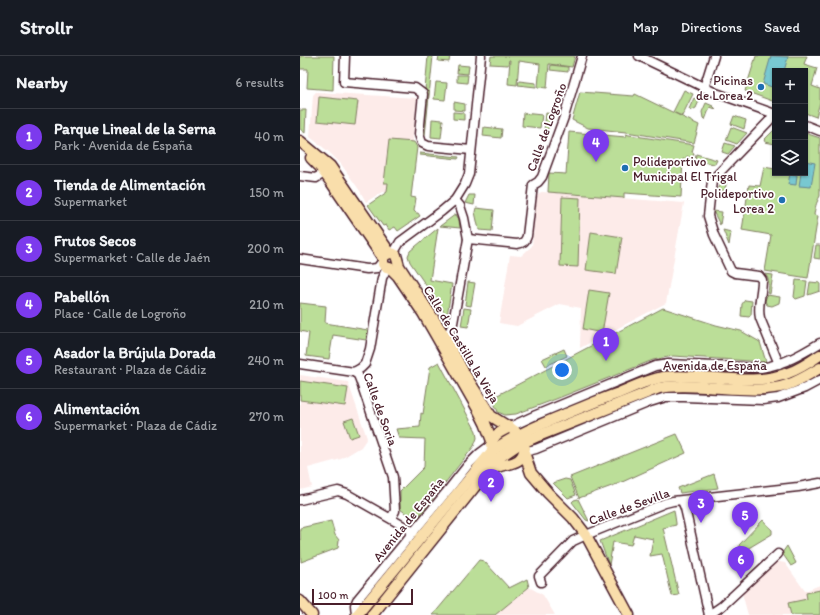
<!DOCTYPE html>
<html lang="en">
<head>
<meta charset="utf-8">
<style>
	body { margin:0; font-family:Itim,sans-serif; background:#242831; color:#f1f3f6 }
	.controls { position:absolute; right:12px; top:12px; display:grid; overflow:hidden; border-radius:0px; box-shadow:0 1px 3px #0004 }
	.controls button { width:36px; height:36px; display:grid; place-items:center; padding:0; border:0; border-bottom:1px solid #363941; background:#171b24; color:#f1f3f6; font:20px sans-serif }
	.scale { position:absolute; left:12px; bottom:10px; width:101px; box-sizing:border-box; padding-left:4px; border:2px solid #4a1f2b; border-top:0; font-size:11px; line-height:14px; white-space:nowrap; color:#4a1f2b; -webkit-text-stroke:3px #fff; paint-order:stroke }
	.you { position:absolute; left:262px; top:314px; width:14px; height:14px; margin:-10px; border:3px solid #fff; border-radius:50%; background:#1a73e8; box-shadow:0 0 0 6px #1a73e833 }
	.badge { display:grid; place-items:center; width:26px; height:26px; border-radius:50%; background:#7c3aed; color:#fff; font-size:13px; font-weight:700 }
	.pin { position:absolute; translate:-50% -33px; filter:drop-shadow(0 1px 2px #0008) }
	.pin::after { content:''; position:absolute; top:21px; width:14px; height:12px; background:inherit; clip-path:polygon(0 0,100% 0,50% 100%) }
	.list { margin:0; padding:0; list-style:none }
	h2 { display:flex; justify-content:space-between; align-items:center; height:52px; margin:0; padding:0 16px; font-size:17px }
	h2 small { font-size:13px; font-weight:400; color:#9ea1a6 }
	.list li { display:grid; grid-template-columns:26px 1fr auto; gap:12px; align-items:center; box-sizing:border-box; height:56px; padding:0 16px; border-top:1px solid #363941 }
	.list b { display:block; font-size:15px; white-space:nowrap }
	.list p { margin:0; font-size:13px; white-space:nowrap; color:#9ea1a6 }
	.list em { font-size:13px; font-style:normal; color:#9ea1a6 }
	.icon { flex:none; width:22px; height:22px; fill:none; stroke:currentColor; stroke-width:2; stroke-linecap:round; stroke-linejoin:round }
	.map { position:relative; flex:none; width:520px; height:559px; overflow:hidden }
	header { display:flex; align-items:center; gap:24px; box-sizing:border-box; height:56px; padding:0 20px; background:#171b24; border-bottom:1px solid #363941 }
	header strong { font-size:19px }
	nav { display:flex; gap:22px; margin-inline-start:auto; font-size:14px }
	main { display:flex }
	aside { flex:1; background:#171b24 }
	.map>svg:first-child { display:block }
</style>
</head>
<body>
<header>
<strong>Strollr</strong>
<nav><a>Map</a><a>Directions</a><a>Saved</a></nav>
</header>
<main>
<aside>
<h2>Nearby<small>6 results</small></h2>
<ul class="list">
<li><span class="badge">1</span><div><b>Parque Lineal de la Serna</b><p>Park · Avenida de España</p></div><em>40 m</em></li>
<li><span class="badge">2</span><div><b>Tienda de Alimentación</b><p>Supermarket</p></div><em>150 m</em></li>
<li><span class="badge">3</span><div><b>Frutos Secos</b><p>Supermarket · Calle de Jaén</p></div><em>200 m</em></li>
<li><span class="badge">4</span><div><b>Pabellón</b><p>Place · Calle de Logroño</p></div><em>210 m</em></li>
<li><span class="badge">5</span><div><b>Asador la Brújula Dorada</b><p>Restaurant · Plaza de Cádiz</p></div><em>240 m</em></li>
<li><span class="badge">6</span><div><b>Alimentación</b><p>Supermarket · Plaza de Cádiz</p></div><em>270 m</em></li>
</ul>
</aside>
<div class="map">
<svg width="520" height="559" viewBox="0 0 520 559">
	<rect width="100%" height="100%" fill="#fff"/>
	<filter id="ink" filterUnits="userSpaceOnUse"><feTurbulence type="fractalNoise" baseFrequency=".025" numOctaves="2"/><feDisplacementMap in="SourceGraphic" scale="8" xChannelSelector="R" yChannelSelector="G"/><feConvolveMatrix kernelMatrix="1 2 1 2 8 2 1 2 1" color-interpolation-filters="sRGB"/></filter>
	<g filter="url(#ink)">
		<g fill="#fdebe9">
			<path d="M16 36 117 42 113 80V85L117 91 87 136H82L66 146 60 135 41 108 29 96 10 81 13 39Z"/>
			<path d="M242 136 384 147 366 247 280 292 281 252 260 248 217 270 199 267 210 199 221 200 232 190 237 140 239 137Z"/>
			<path d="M0 319 48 326 67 382 61 391 41 403 8 412 12 431 0 434Z"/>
			<path d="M475 505 485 507 505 535 520 529V559H448L442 537Z"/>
			<path d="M229 531 243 539 255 559H195Z"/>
		</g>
		<g fill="#bbde98" stroke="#827e62">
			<path d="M0 0H34L33 34 7 32 8 13H0Z"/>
			<path d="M128 0H133L125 80 121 79Z"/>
			<path d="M139 0H150L149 6 138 5Z"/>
			<path d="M191 0H275L272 11 249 8 247 32 238 31 240 8 219 5 217 29 208 28 210 4H209L208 9 190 8Z"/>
			<path d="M456 0H507L504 8 517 12 512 30 520 33V46L516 61 505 57V15H475V46L445 35Z"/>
			<path d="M158 9 169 10 168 18 157 17Z"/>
			<path d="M251 9 268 11V16L250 14Z"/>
			<path d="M157 19H168L167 27 157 26Z"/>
			<path d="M219 25 236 27V31L218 29Z"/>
			<path d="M136 26 147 27 145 44 134 43Z"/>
			<path d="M384 34 393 38 382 60 373 56Z"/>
			<path d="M280 36 334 40 335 38 399 69 394 87 326 76 288 72 272 64Z"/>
			<path d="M19 41 58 45 55 69 17 65Z"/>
			<path d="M394 42 399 45 396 52 392 54 389 53Z"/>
			<path d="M154 46 165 48V55L154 54Z"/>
			<path d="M406 47 413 50 416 53 410 51 405 64 403 62 402 56Z"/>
			<path d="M0 54H6L5 77 0 73Z"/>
			<path d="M153 56 164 57V64L153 63Z"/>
			<path d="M223 57 242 59 240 72 222 70Z"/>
			<path d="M246 57 252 58 247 76 244 75Z"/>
			<path d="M434 60 446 64 444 73 431 68Z"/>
			<path d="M132 63 143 64 141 82 131 81Z"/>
			<path d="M184 71 202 73 201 82 183 80Z"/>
			<path d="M431 71 447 77 437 88 426 84Z"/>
			<path d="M475 73V88L465 86 464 84Z"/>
			<path d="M269 76 326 81V78L329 79 394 89 392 96 394 97 392 103 387 100 386 103H383L381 141 324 137V142L248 136 249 117 266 118Z"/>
			<path d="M505 77 520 82V140C516 147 515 152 514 159L518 160 508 222 465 215 471 179 442 174 449 129 460 130 464 111 475 113V117H505Z"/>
			<path d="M89 84 114 86 117 91 111 141 116 142 114 155 116 157H118L120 160 98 175 95 171 89 174 86 169 83 170 68 149 87 136 88 127H84Z"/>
			<path d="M425 87 435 90 428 98 422 96Z"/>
			<path d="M120 97 159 101 158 103 120 99Z"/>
			<path d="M396 98 417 104 415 108 396 105 395 104Z"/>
			<path d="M427 122 425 135 416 134Z"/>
			<path d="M169 139H175L174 149 165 147Z"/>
			<path d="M262 141 280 142 278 211 260 210Z"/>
			<path d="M176 152 194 154 192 175 179 174 175 156Z"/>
			<path d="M413 155 422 156 420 169Z"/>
			<path d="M156 158 159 164 160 172 140 170Z"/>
			<path d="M138 172 130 224 152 228 147 260 110 206 108 200 110 195Z"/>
			<path d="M423 174 431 176 429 189Z"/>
			<path d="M291 176 322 181 316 218 286 214Z"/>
			<path d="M516 189H520V203L514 202Z"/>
			<path d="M465 218 473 219 470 238 468 237C469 230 470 224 465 218Z"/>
			<path d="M496 224 507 225 505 240 496 243 494 241Z"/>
			<path d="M168 226 175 227 171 250 165 249Z"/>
			<path d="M510 226 520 227V235L508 239Z"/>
			<path d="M289 234 309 237 302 277 283 273Z"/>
			<path d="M467 239 480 241 479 247 472 250 467 249 465 245Z"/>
			<path d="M445 244 452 245 451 259 449 261 441 260 442 248Z"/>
			<path d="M0 247 26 250 25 267 68 274 66 284 33 279 29 303 6 300 9 277 0 275Z"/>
			<path d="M164 252 171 253 168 271 161 270Z"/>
			<path d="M363 252 416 269 441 275 460 286 466 306 373 300 353 304 256 343 216 358 205 359 198 356 192 342Z"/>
			<path d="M264 293 267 300 246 310 242 303Z"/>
			<path d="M139 306 176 375 177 382 174 390 116 464 108 459 100 453V435L124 411 125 383 99 382 96 373 120 371 121 357 123 358 130 311Z"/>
			<path d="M0 325 48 332 45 350 0 344Z"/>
			<path d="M53 362 59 379 50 382 44 365Z"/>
			<path d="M377 378 386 397 320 427 279 442 270 421Z"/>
			<path d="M414 418 418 432 380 437 378 432Z"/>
			<path d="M265 423 270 424 276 439 268 442 253 427Z"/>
			<path d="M278 443 289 465 286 464 272 446 274 444Z"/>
			<path d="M374 454 376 467V469L363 472 379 539 372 540 362 498 350 500 353 483 334 479 331 489 313 486 309 509 300 485Z"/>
			<path d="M463 464 472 474V478L442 496 439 489Z"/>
			<path d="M31 465 35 479 39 484 38 492 1 506 0 472Z"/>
			<path d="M487 490 496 507 491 510 482 497Z"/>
			<path d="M179 504 184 505 209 532 227 523 229 531 195 559H133Z"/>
			<path d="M520 534V559H491L488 547 507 543 506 537Z"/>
		</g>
		<g fill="#78c8d1" stroke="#66848f">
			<path d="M471 0 488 1 484 15H475V32L463 28Z"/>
			<path d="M505 105 515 107 511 131 499 130 501 117H505Z"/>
			<path d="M490 118 497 119 496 129 488 128Z"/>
		</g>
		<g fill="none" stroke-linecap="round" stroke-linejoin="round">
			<g stroke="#4a1f2b" stroke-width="11">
				<g id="minor">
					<path d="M45 0 44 26 115 32 123 38 119 78 122 87 128 90 171 94"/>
					<path d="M339 0 416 37 475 58"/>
					<path d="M404 32 414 0"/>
					<path d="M474 58 469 65 417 119 415 121 412 125 408 160 414 179 431 215 435 217 459 220 462 224C462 237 457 249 460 262L479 308"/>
					<path d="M505 69 520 75"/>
					<path d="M0 120 16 122 24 117"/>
					<path d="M168 183 217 188C223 187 225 186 227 180L233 129 238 126 242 121 264 61 282 0"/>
					<path d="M93 198 100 186 142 155 155 144 165 128 169 118 181 0"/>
					<path d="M0 203 67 213 77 212 82 206"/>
					<path d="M144 279 150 275 153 267 168 183 164 162 160 150 155 144"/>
					<path d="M0 308 54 316 61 312 65 308 70 293 82 222 87 212"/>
					<path d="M54 316 58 319 60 324 93 421 95 455 91 462"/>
					<path d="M210 371 236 359 355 310 369 308 461 312C485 308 500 299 520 287"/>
					<path d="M224 396 236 393 350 346 366 341H384L463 344 478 342 505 332 520 324"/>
					<path d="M0 444 38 435 47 438 114 476"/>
					<path d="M382 445 385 452 409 559"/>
					<path d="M241 526 239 520 273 485 286 479 365 447 373 445 498 431 520 427"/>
					<path d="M56 559 55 549 57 544 149 433 168 409 179 398 191 389"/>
					<path d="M409 559 422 550 478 498"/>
				</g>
			</g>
			<g stroke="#4a1f2b" stroke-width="13">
				<g id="major">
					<path d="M0 85 30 110 90 197"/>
					<path d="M11 102 20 111 31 126 83 202"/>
					<path d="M192 385 185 367 179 355 138 283 123 257 98 220 90 212 86 211 83 208V202C86 197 91 196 96 199L99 210 144 279 164 317 191 360 215 375"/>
					<path d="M191 389C193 378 201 376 210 371"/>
					<path d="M224 396 231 417 248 437 273 462 286 479 329 559"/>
					<path d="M190 415C203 404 221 413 225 392"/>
					<path d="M0 545 12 559"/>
					<path d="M57 559 192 395C214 379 240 369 265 358 283 351 301 343 319 337 333 331 349 323 364 321 404 316 451 332 488 317 500 313 510 306 520 299"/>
					<path d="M72 559 197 403 216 390 238 380 359 332C374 329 389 330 405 331 429 332 464 337 487 329 499 325 510 318 520 312"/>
				</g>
			</g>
			<use href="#minor" stroke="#fff" stroke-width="8"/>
			<use href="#major" stroke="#f9deab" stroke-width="10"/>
		</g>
	</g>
	<g fill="#1f6fb2" stroke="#fff" stroke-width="1.5">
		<circle cx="461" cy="31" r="4"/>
		<circle cx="325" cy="112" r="4"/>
		<circle cx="482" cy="144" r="4"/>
	</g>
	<g text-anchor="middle" stroke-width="3.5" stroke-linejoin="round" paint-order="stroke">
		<g font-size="13" fill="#4a1f2b" stroke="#fff" text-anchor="end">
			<text x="453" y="29">Picinas<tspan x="453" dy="15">de Lorea 2</tspan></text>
			<text x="333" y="110" text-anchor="start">Polideportivo<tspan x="333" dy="15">Municipal El Trigal</tspan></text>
			<text x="474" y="142">Polideportivo<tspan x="474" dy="15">Lorea 2</tspan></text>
		</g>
		<g font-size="13" fill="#4a1f2b" stroke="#fff">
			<text transform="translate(246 71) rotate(-70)" y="5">Calle de Logroño</text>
			<text transform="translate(162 288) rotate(59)" y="5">Calle de Castilla la Vieja</text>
			<text x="415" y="314">Avenida de España</text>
			<text transform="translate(81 353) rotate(70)" y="5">Calle de Soria</text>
			<text transform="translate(329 450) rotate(-20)" y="5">Calle de Sevilla</text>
			<text transform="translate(108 463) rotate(-51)" y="5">Avenida de España</text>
		</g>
	</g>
</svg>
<div class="controls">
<button>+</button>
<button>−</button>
<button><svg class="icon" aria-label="layers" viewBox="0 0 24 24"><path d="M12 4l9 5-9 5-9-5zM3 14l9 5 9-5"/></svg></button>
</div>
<div class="scale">100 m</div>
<div class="you"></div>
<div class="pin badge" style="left:306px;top:305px">1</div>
<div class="pin badge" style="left:191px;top:446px">2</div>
<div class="pin badge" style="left:401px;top:467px">3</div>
<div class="pin badge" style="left:296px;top:106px">4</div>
<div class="pin badge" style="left:445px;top:479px">5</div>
<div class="pin badge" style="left:441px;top:523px">6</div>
</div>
</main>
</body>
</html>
